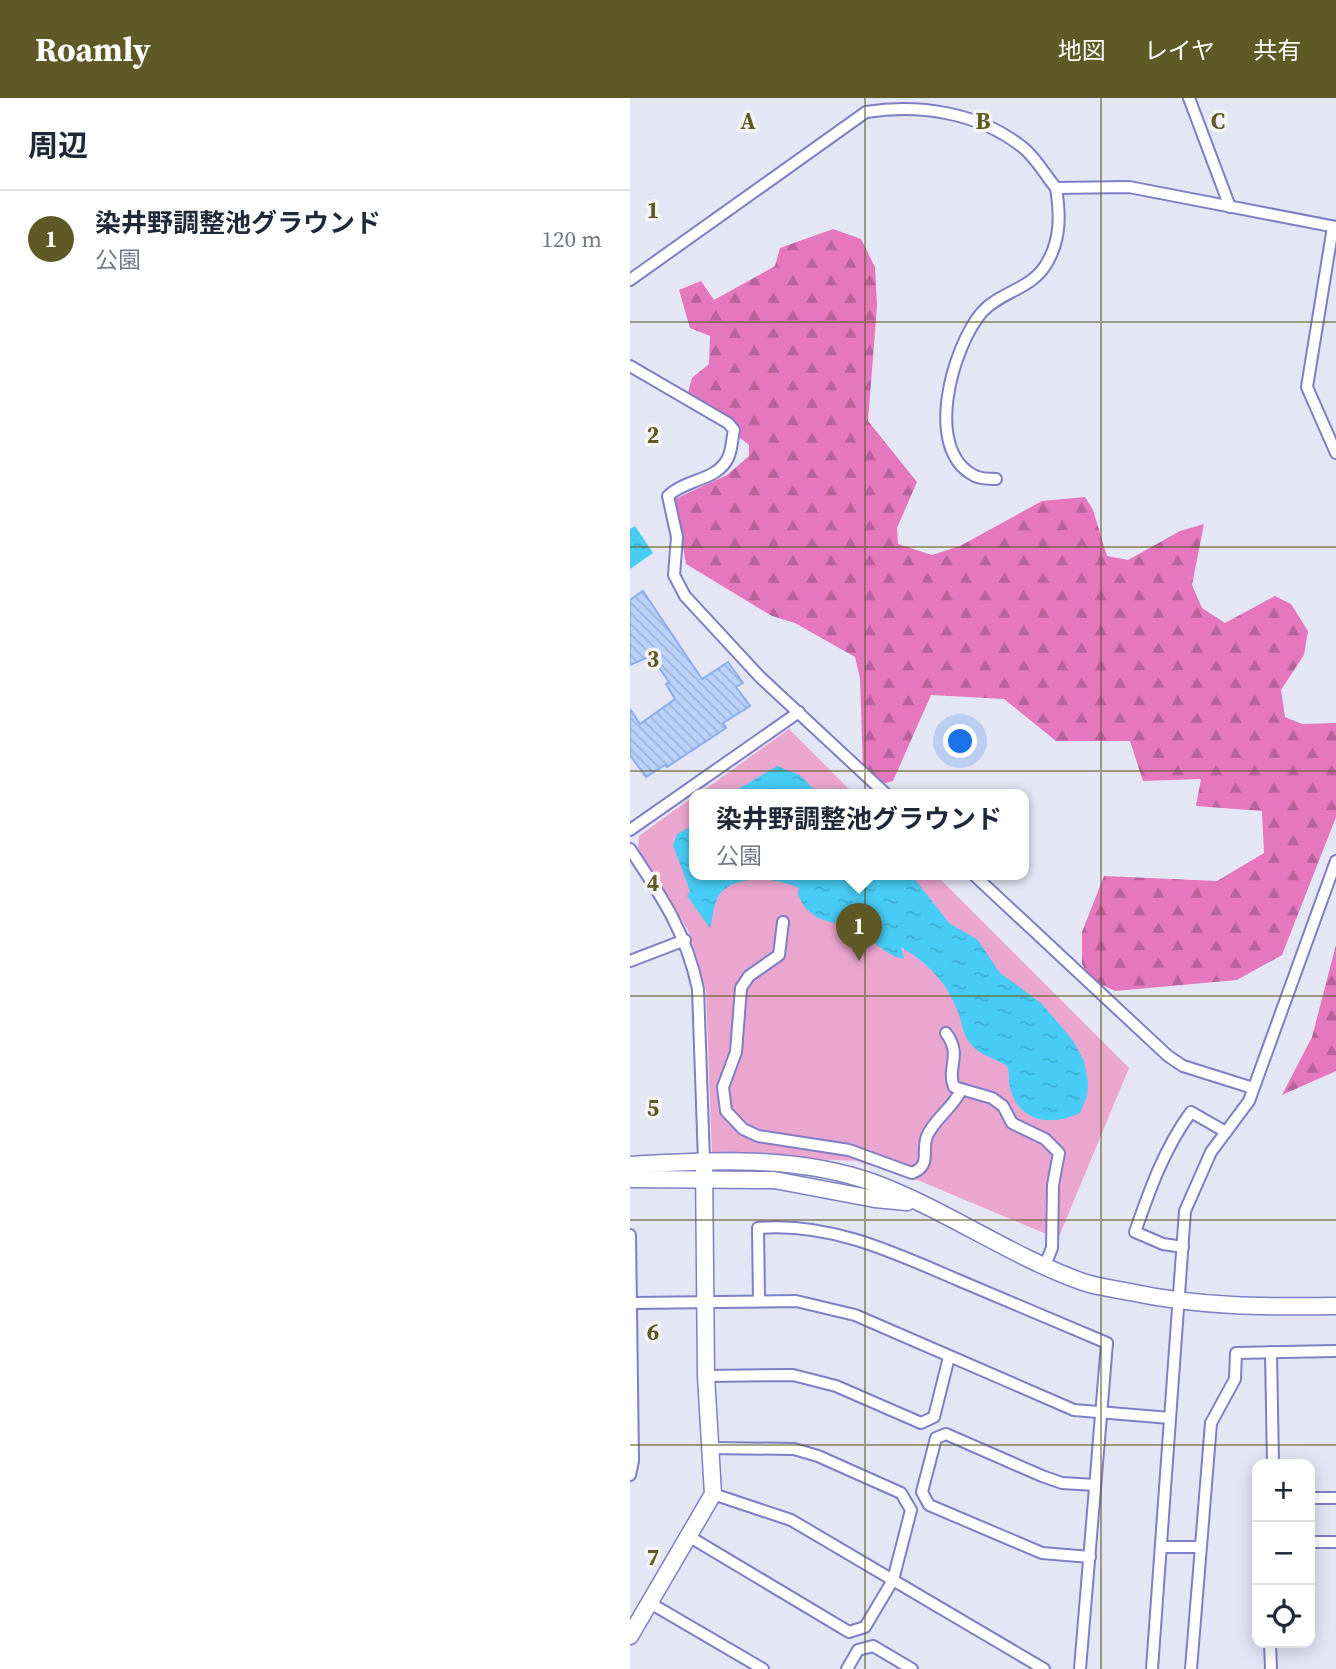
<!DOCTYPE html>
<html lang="ja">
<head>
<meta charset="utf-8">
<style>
	body { margin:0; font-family:"Source Serif 4","Noto Sans JP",serif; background:#f2f2f3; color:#1f2937 }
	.controls { position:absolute; right:21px; bottom:21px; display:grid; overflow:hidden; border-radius:14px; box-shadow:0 4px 18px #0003 }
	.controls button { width:63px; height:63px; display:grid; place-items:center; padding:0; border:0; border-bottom:2px solid #e0e1e3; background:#fff; color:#1f2937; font:35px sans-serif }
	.you { position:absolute; left:331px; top:644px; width:24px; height:24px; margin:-18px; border:5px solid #fff; border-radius:50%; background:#1a73e8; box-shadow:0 0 0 10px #1a73e833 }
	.badge { display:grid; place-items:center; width:46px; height:46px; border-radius:50%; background:#5f5925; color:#fff; font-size:23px; font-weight:700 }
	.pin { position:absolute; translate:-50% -58px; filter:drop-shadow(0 2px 4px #0008) }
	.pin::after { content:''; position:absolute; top:37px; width:24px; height:21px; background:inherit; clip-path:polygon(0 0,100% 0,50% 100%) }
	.popup { position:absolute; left:59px; top:691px; width:340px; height:91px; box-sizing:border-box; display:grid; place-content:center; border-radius:14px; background:#fff; filter:drop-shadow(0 2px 5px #0005); font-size:23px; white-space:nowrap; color:#747a83 }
	.popup b { font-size:26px; color:#1f2937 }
	.popup::after { content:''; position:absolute; left:50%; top:100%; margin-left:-14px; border:14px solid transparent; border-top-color:#fff }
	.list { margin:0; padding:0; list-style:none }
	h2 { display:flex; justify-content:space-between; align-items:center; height:91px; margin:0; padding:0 28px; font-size:30px }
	h2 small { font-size:23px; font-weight:400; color:#747a83 }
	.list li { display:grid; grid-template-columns:46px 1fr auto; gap:21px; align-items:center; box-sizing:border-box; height:98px; padding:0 28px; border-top:2px solid #e0e1e3 }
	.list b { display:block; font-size:26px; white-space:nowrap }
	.list p { margin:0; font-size:23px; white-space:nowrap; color:#747a83 }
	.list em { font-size:23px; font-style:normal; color:#747a83 }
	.icon { flex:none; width:38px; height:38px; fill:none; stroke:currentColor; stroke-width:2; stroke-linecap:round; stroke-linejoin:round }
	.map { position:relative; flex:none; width:706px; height:1571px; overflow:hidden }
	header { display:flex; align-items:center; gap:42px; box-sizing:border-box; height:98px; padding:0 35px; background:#5f5925; color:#fff }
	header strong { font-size:33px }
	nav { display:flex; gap:38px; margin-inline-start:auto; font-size:24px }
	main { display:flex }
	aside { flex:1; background:#fff }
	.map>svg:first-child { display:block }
</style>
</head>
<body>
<header>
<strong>Roamly</strong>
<nav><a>地図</a><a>レイヤ</a><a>共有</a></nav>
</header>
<main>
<aside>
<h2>周辺<small></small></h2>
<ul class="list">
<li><span class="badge">1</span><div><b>染井野調整池グラウンド</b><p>公園</p></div><em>120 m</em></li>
</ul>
</aside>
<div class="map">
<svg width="706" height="1571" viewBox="0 0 706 1571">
	<defs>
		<pattern id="forest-firs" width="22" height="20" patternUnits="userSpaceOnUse" patternTransform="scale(1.75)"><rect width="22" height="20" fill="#e477be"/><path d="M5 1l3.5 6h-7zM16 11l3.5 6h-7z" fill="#b8619b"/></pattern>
		<pattern id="water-ripples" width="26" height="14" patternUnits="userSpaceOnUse" patternTransform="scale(1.75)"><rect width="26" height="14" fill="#47ccf5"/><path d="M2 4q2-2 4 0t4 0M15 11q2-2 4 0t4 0" fill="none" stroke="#3daed2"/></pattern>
		<pattern id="building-back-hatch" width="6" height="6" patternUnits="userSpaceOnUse" patternTransform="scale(1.75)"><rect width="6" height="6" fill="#bad1fa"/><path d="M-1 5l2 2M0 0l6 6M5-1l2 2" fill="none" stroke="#9fb3d7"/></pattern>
	</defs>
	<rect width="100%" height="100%" fill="#e4e5f5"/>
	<g fill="#eba6d0">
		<path d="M159 631 225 697H67Z"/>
		<path d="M64 698V777H306L499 970 428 1141 290 1083 226 1063 82 1056 76 892 59 834 8 752 9 738Z"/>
	</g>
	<g fill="url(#forest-firs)">
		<path d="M203 131 231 141 245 169 247 208 238 323 287 384 267 430 268 446 302 457 330 448 412 403 455 399 463 412 477 458 498 462 550 433 574 426 562 487 572 510 595 525 645 498 661 506 678 533 674 557 651 592 655 619 672 626 706 625V719L652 857 607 882 485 893 460 881 452 866V834L474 778 587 783 634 755 632 713 566 708 571 681 513 683 500 643H426L374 601 301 597 263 683 253 686 233 673 230 580 225 559 165 525 142 518 56 466 45 401 97 377 119 358V347L57 298 62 280 79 266 80 238 60 230 49 192 71 183 84 202 145 168 150 150Z"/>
		<path d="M706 847V973L652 997 682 939Z"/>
	</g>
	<g fill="url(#water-ripples)">
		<path d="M5 428 23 455 0 471V431Z"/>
		<path d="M147 668 170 677 189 697H98Z"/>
		<path d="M64 723V777H278L284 780 319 825 348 842 369 874 411 905 442 941 454 963 458 984 457 998 450 1015C421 1029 388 1024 380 989 378 982 380 976 377 968 365 960 348 957 340 945 331 934 332 921 326 909 314 881 297 865 271 849L274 861C259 859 251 847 236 842L229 831C205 824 178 825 168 796L169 790C148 780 106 775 89 797 84 805 83 820 80 830L57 798 60 793 43 747 47 736 62 728Z"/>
	</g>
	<path fill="url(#building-back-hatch)" stroke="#8aadef" stroke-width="2" d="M13 493 72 581 98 564 113 585 106 589 120 608 93 625 96 630 37 669 35 667 16 679 0 657V611L10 626 45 601 36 586 39 584 21 558 0 567V502Z"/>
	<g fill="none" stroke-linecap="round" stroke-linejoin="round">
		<g stroke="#7e7fc4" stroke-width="14">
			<g id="street">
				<path d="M559 0 600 109"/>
				<path d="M703 129 677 289 706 355"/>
				<path d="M0 182 236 14C289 6 347 14 391 48 405 58 415 77 426 90L499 89 706 129"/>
				<path d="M0 268 98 325 104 332C102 340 102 352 98 360 87 383 55 381 38 398L47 439 44 477 55 498 131 580 257 697"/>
				<path d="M366 381C360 381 351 381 345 378 292 352 323 248 352 214 372 192 403 192 418 163 431 140 430 115 426 90"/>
				<path d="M0 732 169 614"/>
				<path d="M0 751C32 799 56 834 68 891L74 1063"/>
				<path d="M344 777 538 958 553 968 623 990"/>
				<path d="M153 824 149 857 119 878 111 890 106 954 93 989 96 1013 113 1031 128 1038 219 1052 282 1075C302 1067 291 1054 297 1038 305 1020 323 1010 331 992"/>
				<path d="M0 863 55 842"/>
				<path d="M316 935C333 958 316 969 324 989L362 1000 373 1008 382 1025 415 1041 429 1055 423 1087 422 1150 415 1167"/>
				<path d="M0 1137 3 1363 0 1377"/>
				<path d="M553 1149 533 1146 505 1134C520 1091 534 1051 561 1014L596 1034"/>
				<path d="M129 1202 128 1130C200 1124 263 1154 328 1182 378 1203 428 1224 477 1245L450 1571"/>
				<path d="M0 1205 166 1203 225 1217 444 1312 540 1320"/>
				<path d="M641 1254 643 1366"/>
				<path d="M76 1278 163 1277 206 1288 291 1325 304 1319 319 1259"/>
				<path d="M83 1396 161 1422 414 1571"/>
				<path d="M680 1400H706"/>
				<path d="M60 1439 219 1534 235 1529 263 1482 281 1412 271 1395 188 1358 164 1351 79 1350"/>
				<path d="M680 1444H706"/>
				<path d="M531 1449H570"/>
				<path d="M460 1459 412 1455 299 1407 292 1394 306 1340 316 1336 412 1378 432 1385 465 1387"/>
				<path d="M20 1505 133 1571"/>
				<path d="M640 1545 641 1571"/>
				<path d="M217 1571 228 1552 243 1548 282 1571"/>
				<path d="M522 1571 555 1113 581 1054 619 1003 706 763"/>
				<path d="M561 1571 581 1325 605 1281 606 1255 706 1253"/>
			</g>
		</g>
		<g stroke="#7e7fc4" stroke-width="19">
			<g id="secondary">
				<path d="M0 1067C82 1062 169 1057 247 1086 318 1113 382 1159 453 1184 468 1189 485 1191 500 1194 569 1209 636 1209 706 1208"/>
				<path d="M0 1081 144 1082 245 1101 277 1104"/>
				<path d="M0 1538 83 1396 76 1278 74 1063"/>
			</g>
		</g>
		<use href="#street" stroke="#fff" stroke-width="10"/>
		<use href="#secondary" stroke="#fff" stroke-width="16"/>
	</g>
	<path fill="none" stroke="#5f5925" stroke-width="2" stroke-opacity="0.55" d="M235 0V1571M471 0V1571M0 224H706M0 449H706M0 673H706M0 898H706M0 1122H706M0 1347H706"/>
	<g font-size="23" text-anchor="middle" font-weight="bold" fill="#5f5925" stroke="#f4f4f4" stroke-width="7" stroke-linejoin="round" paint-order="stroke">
		<text x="118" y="31">A</text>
		<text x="353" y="31">B</text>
		<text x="588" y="31">C</text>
		<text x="23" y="120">1</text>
		<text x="23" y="345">2</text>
		<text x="23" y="569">3</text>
		<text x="23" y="793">4</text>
		<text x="23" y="1018">5</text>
		<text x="23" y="1242">6</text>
		<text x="23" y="1467">7</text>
	</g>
</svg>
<div class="controls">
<button>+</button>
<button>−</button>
<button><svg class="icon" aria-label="locate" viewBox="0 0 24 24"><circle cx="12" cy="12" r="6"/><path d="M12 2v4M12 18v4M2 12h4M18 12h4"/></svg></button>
</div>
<div class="you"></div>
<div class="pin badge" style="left:229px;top:863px">1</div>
<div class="popup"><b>染井野調整池グラウンド</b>公園</div>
</div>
</main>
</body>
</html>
